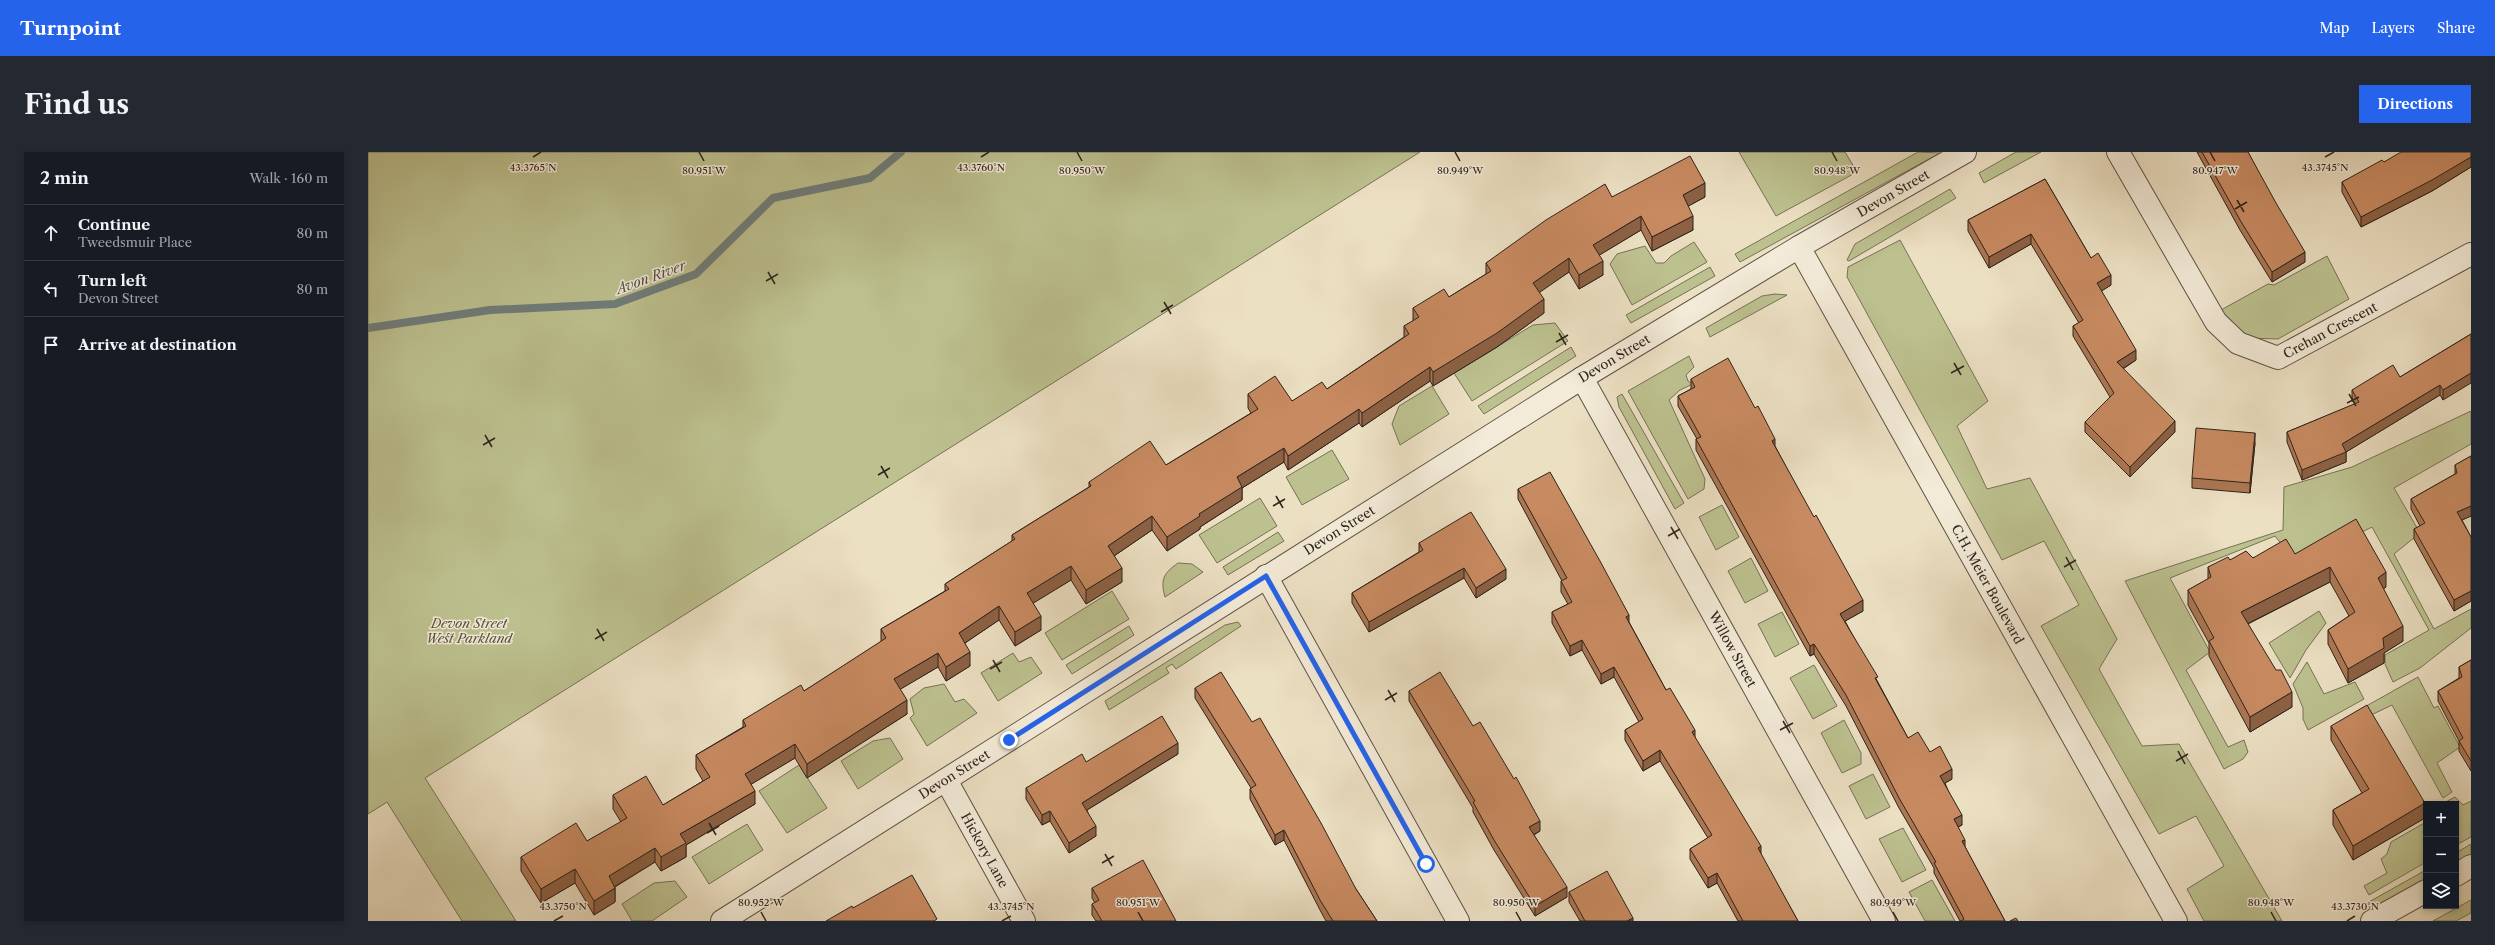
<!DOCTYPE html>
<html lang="en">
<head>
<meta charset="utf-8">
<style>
	body { margin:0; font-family:"Libre Caslon Text",serif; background:#242831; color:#f1f3f6 }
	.controls { position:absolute; right:12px; bottom:12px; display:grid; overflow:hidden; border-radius:0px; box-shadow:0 2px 6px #0003 }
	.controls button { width:36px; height:36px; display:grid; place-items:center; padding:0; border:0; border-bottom:1px solid #363941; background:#171b24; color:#f1f3f6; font:20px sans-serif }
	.stop { position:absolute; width:12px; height:12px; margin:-9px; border:3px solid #2563eb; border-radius:50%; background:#fff }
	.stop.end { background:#2563eb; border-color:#fff; box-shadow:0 1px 4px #0008 }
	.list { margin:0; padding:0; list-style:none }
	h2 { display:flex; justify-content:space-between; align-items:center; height:52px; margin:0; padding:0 16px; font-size:17px }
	h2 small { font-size:13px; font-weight:400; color:#9ea1a6 }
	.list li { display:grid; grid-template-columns:26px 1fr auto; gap:12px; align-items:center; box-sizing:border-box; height:56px; padding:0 16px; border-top:1px solid #363941 }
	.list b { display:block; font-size:15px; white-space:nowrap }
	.list p { margin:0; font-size:13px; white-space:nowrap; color:#9ea1a6 }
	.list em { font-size:13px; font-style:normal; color:#9ea1a6 }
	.icon { flex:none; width:22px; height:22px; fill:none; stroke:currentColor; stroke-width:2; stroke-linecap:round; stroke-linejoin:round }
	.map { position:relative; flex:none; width:2103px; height:769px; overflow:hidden; border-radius:0px }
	header { display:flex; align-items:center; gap:24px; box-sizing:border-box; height:56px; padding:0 20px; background:#2563eb; color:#fff }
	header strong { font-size:19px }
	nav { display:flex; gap:22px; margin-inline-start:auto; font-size:14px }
	.intro { display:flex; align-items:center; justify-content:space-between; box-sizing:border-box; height:96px; padding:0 24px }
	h1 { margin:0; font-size:28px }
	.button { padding:10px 18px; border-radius:0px; background:#2563eb; color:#fff; font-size:14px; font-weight:700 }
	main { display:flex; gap:24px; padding:0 24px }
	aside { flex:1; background:#171b24; border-radius:0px; box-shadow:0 2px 6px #0003 }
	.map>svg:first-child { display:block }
</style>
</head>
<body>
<header>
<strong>Turnpoint</strong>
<nav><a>Map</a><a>Layers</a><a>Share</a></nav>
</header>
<div class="intro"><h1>Find us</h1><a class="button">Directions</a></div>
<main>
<aside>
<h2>2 min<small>Walk · 160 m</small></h2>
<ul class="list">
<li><svg class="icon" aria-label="ahead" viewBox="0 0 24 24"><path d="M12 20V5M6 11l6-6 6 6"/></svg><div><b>Continue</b><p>Tweedsmuir Place</p></div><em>80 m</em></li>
<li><svg class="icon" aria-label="left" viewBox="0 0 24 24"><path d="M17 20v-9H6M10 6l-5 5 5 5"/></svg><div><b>Turn left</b><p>Devon Street</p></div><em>80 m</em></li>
<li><svg class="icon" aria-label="arrive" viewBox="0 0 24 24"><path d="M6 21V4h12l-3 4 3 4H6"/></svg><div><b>Arrive at destination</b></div></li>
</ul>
</aside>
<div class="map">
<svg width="2103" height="769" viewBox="0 0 2103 769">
	<rect width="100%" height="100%" fill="#ece0c3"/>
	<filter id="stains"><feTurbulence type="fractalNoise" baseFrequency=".005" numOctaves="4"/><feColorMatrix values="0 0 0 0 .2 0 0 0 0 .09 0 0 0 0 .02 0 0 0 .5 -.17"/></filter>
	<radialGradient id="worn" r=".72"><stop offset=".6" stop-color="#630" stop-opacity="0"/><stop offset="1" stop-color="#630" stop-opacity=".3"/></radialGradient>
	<g fill="#bdc190" stroke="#767256">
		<path d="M0 0H1052L57 626 148 769H94L19 650 0 662Z"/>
		<path d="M1371 0H1477L1489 20 1408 64Z"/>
		<path d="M1550 0 1572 1 1372 110 1367 102Z"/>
		<path d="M1648 0H1673L1616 31 1611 21Z"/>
		<path d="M1582 37 1588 46 1481 109 1479 108 1487 92Z"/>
		<path d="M1532 88 1620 249 1589 274 1619 337 1662 326 1749 487 1731 517 1774 594 1811 592 1914 769H1836L1819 737 1856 714 1828 664 1791 682 1673 474 1711 453 1676 389 1634 408 1479 125 1480 115Z"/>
		<path d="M1326 90 1339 110 1264 153 1242 112 1249 102 1277 94 1288 111H1296L1303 104Z"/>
		<path d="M1959 104 1981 147 1910 187 1879 186 1863 173 1853 158 1900 132 1906 133Z"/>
		<path d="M1342 115 1347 124 1263 171 1258 163Z"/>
		<path d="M1407 142 1419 143 1342 185 1338 176 1394 144Z"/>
		<path d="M1187 171 1200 189 1104 249 1086 221 1165 173Z"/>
		<path d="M1203 195 1208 204 1116 262 1110 254Z"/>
		<path d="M1321 204 1326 215 1318 223 1320 229 1325 232 1312 238 1301 248 1337 327 1336 337 1320 347 1260 239Z"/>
		<path d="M1064 234 1081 262 1032 293 1024 272 1031 254Z"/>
		<path d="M1254 242 1316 351 1307 357 1251 255 1249 245Z"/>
		<path d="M2103 259V292L2026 336 2052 381 2026 402 2066 477 2103 457V476L2052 516 2025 530 2017 512V503L2061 478 2004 375 1946 404 1925 407 1907 384 1802 426 1842 500 1818 518 1860 595 1876 588 1880 600 1875 607 1856 617 1757 429 1915 378 1916 335 1984 315Z"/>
		<path d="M964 298 981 327 934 353 918 325Z"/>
		<path d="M892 346 909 374 849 411 831 383Z"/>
		<path d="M1354 353 1371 385 1348 398 1331 365Z"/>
		<path d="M910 380 916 389 860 423 855 415Z"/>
		<path d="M1383 406 1400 439 1377 451 1360 419Z"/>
		<path d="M810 411 824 412 835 420 797 445C792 427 796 421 810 411Z"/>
		<path d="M744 439 761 467 694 508 677 481Z"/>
		<path d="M1951 459 1958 471 1938 498 1922 526 1901 491Z"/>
		<path d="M1414 460 1431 492 1407 505 1390 472Z"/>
		<path d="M870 470 873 474 808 517 804 512 798 516 801 521 741 558 737 549 857 473Z"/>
		<path d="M761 474 766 483 704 522 698 513Z"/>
		<path d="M645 501 651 510 663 505 674 521 630 549 613 521Z"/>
		<path d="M1939 510 1956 542 1987 530 1996 547 1940 578 1935 567V556L1925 532Z"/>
		<path d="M1446 513 1469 554 1445 567 1422 526Z"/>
		<path d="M2050 525 2066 556 2070 554 2092 595 2069 611 2084 640 2075 646 2024 553 1997 566 1993 557Z"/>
		<path d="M576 532 587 550 596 547 609 561 559 594 542 566 546 562 542 547 556 536Z"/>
		<path d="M1476 568 1493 601V612L1474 621 1453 581Z"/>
		<path d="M522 586 535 607 490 637 473 609 505 589Z"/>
		<path d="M431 613 459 656 419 681 391 639Z"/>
		<path d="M1505 622 1522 655 1498 667 1481 634Z"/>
		<path d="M2087 645 2095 653 2103 649V685L2088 693V652H2074Z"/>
		<path d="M2058 670V710L2001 743 1996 734 2019 721 2013 707 2019 702 2023 690Z"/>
		<path d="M379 672 395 698 341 732 324 705Z"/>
		<path d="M1535 676 1558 718 1534 730 1511 687Z"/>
		<path d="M2103 692V707L2088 715V701Z"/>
		<path d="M2058 718V731L2005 761 1999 751Z"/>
		<path d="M1564 728 1587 769H1557L1541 740Z"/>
		<path d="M307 729 319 745 284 769H264L254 752 286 731Z"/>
		<path d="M2103 748V761L2088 769H2065Z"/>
	</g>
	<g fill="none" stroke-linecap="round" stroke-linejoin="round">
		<path stroke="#707e7c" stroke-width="8" d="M0 176 122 158 247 152 328 122 405 46 502 26 533 0"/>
		<g stroke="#5e5246" stroke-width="24">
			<g id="minor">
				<path d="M1750 0 1848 170 1870 191 1910 206 2103 102"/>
				<path d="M1431 95 1597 0"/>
				<path d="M1214 226 1516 769"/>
				<path d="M898 424 1090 769"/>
				<path d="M578 628 656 769"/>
				<path d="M2088 723 2103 714"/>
				<path d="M2004 769 2058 739"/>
			</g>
		</g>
		<g stroke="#5e5246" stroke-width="24">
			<path id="tertiary" d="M354 769 1214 226 1431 95 1808 769"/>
		</g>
		<use href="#minor" stroke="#f3ebd8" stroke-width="22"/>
		<use href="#tertiary" stroke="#f3ebd8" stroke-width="22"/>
	</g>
	<g fill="#ac7753" stroke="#2e231c">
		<path d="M1829 0H1880L1937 110 1904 130 1872 78Z"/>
		<path d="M2103 0V15L2064 39 1993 75 1974 40V30L2016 10Z"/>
		<path d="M1677 27 1723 106 1743 133 1733 139 1768 208 1755 217 1807 280 1762 325 1717 280V270L1742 245 1705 184V174L1711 171 1663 92 1621 116 1600 79V68Z"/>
		<path d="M1244 45H1337L1320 54 1325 78 1284 99 1273 78 1231 103 1235 123 1211 137 1201 120 1171 140 1176 161 1129 195 1065 234 1062 229 994 275 991 271 920 318 916 310 874 336V348L832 375V377L799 399 784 378 746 404 754 430 718 452 703 428 665 451 673 478 647 494 631 468 597 491 602 514 578 529 570 515 532 537 539 562 439 626 427 606 383 632 387 652 318 693V705L293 719 287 710 247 735V750L226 763 207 731 173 751 153 719V705L219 689 253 670 245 657V643L295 653 335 629 328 617V603L375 575V568L436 539 513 490V477L577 439V432L644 389V383L721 335V330L798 313 883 261 880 256V242L924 249 959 237 1036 185V174L1045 169V156L1081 145 1118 122V111Z"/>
		<path d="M2103 182 2075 248 2072 243 1978 300V310L1934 328 1919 290V280L1987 252 1984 248V238L2032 225Z"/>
		<path d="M1323 227 1407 294 1495 459 1477 469 1540 586 1562 600 1584 627 1577 631 1594 673 1590 675 1597 695 1637 769H1592L1566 721V716L1531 656 1478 554 1446 502 1442 504 1328 298V287H1329L1310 254V244L1323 237Z"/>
		<path d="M1887 291 1882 341 1824 336V326Z"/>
		<path d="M2103 304V364L2094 368 2103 385V449L2086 459 2046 387V377L2052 374 2043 357V347L2087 322V313Z"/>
		<path d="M1150 337 1261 470 1298 538 1327 586 1430 769H1370L1349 731 1340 736 1322 707V697L1340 686 1292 609 1275 619 1257 588V578L1271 570 1246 525 1233 532 1214 498 1202 504 1184 471V460L1200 452 1193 440V429H1194L1150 347Z"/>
		<path d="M1051 391 1138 427 1108 446 1096 426 1001 480 984 451V441L1051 400Z"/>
		<path d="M1927 402 2018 435 2015 437 2035 489 2016 501V511L1980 531 1960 492V478L1981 464 1962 430 1880 472 1924 555 1882 580 1841 504V491L1820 453V438L1840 427V415L1862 408 1885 406Z"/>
		<path d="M2103 508V619L2091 599V589L2070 549V539L2091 526V515Z"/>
		<path d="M827 536 988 737 1009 769H958L952 758 916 688 907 693 882 647V637L883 636 827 546Z"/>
		<path d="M1041 539 1105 574 1172 679 1166 683 1199 745 1167 764 1126 698 1105 660V656L1041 549Z"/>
		<path d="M1963 574 2057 666 1985 708 1965 673V658L1994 641 1963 588Z"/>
		<path d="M810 602 719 658 728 684 701 701 682 669 674 673 658 647V636L718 610Z"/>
		<path d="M724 736 808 769H728L724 763V752L727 751 724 746Z"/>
		<path d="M1201 740 1265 769H1212L1201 750Z"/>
	</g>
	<g fill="#8c6144" stroke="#2e231c">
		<path d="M2103 5V15L2064 39 1993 75V65Z"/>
		<path d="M1337 31V45L1315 57V43Z"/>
		<path d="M1273 64V78L1225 107V93Z"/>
		<path d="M1325 64V78L1284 99V85Z"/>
		<path d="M1663 82V92L1621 116V105Z"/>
		<path d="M1937 100V110L1904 130V120Z"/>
		<path d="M1201 106V120L1165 145V131Z"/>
		<path d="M1235 109V123L1211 137V123Z"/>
		<path d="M1743 123V133L1729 142V131Z"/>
		<path d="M1176 147V161L1129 195 1065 234V220Z"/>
		<path d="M1768 198V208L1749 220V210Z"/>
		<path d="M1062 215V229L994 275V261Z"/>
		<path d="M2103 221V231L2075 248V238Z"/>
		<path d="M2072 233V243L1978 300V310L1934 328V318L1974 292Z"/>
		<path d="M991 257V271L920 318V304Z"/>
		<path d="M1807 269V280L1762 325V315Z"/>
		<path d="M1887 281V291L1882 341V331Z"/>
		<path d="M1407 287V297L1404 289Z"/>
		<path d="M916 296V310L874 336V348L832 375V377L799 399V385L831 362 869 325Z"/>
		<path d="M2103 354V364L2089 370V360Z"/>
		<path d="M784 364V378L740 408V394Z"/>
		<path d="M703 414V428L659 455V441Z"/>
		<path d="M1962 415V430L1873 475V460Z"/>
		<path d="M754 416V430L718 452V438Z"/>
		<path d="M1096 416V426L1001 480V470Z"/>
		<path d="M1138 417V427L1108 446V436Z"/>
		<path d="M2018 420V435L2010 441V426Z"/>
		<path d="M2103 439V449L2086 459V448Z"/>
		<path d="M1495 448V459L1472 472V462Z"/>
		<path d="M631 454V468L591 495V481Z"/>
		<path d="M1261 463V474L1258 465Z"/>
		<path d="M673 464V478L647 494V480Z"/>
		<path d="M2035 474V489L2016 501V511L1980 531V517L2015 486Z"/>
		<path d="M1214 488V498L1202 504V494Z"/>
		<path d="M1446 492V502L1442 504V494Z"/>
		<path d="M602 500V514L578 529V515Z"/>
		<path d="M570 501V515L526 541V527Z"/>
		<path d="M1246 515V525L1233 532V522Z"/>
		<path d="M1924 540V555L1882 580V565Z"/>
		<path d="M539 548V562L439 626V612Z"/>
		<path d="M1327 578V588L1324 580Z"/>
		<path d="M810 591V602L714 661V651Z"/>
		<path d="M427 592V606L377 636V622Z"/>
		<path d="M1292 598V609L1275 619V609Z"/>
		<path d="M1584 617V627L1572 634V624Z"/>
		<path d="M387 639V652L318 693V705L293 719V705L312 682Z"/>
		<path d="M2057 651V666L1985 708V694Z"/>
		<path d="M682 659V669L674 673V663Z"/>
		<path d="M1594 663V673L1586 677V667Z"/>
		<path d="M1172 669V679L1161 685V675Z"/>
		<path d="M728 674V684L701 701V691Z"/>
		<path d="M916 678V688L907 693V683Z"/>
		<path d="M1597 688V698L1594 689Z"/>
		<path d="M1393 694V705L1390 696Z"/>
		<path d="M287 696V710L241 738V724Z"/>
		<path d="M207 717V731L173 751V737Z"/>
		<path d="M1349 721V731L1340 736V726Z"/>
		<path d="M1199 735V745L1167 764V754Z"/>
		<path d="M247 736V750L226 763V749Z"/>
		<path d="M1265 766V769H1259Z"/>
	</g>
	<g fill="#c88a61" stroke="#2e231c">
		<path d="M1834 0H1880L1908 51 1937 100 1904 120 1872 68Z"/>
		<path d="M2033 0H2103V5L2064 28 1993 65 1974 30 2014 8 2016 10Z"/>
		<path d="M1322 4 1337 31 1315 43 1325 64 1284 85 1273 64 1225 93 1235 109 1211 123 1201 106 1165 131 1176 147 1129 181 1065 220 1062 215 994 261 991 257 920 304 916 296 869 325 874 335 831 362 832 364 799 385 784 364 740 394 754 416 718 438 703 414 659 441 673 464 647 480 631 454 591 481 602 500 578 515 570 501 526 527 539 548 439 612 427 592 377 622 387 639 312 682 318 691 293 705 287 696 241 724 247 736 226 749 207 717 173 737 153 705 208 671 219 689 259 666 245 643 278 624 295 653 342 625 328 603 378 574 375 568 433 533 436 539 518 486 513 477 581 437 577 432 647 387 644 383 723 334 721 330 782 289 798 313 890 257 880 242 907 224 924 249 954 230 959 237 1041 182 1036 174 1051 165 1045 156 1076 137 1081 145 1123 119 1118 111 1178 68 1237 32 1244 45Z"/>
		<path d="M1677 27 1723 106 1730 101 1743 123 1729 131 1768 198 1749 210 1807 269 1762 315 1717 270 1746 241 1705 174 1715 168 1663 82 1621 105 1600 68Z"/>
		<path d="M2103 182V221L2075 238 2072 233 1974 292 1978 300 1934 318 1919 280 1991 250 1984 238 2025 213 2032 225Z"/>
		<path d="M1360 206 1387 256 1390 254 1407 287 1404 289 1446 365 1448 363 1495 448 1472 462 1510 525 1507 526 1540 586 1550 580 1562 600 1572 594 1584 617 1572 624 1594 663 1586 667 1597 688 1594 689 1637 769H1593L1596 767 1566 711 1568 710 1531 646 1478 543 1446 492 1442 494 1328 287 1333 285 1310 244 1327 235 1323 227Z"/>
		<path d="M1828 276 1887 281 1882 331 1824 326Z"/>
		<path d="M2103 304V354L2089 360 2103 385V439L2086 448 2046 377 2057 371 2043 347 2089 321 2087 313Z"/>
		<path d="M1182 320 1232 409 1261 463 1258 465 1298 538 1302 536 1327 578 1324 580 1393 694 1390 696 1430 769H1375L1349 721 1340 726 1322 697 1344 683 1292 598 1275 609 1257 578 1275 567 1246 515 1233 522 1214 488 1202 494 1184 460 1204 450 1193 429 1199 426 1150 337Z"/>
		<path d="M1103 360 1138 417 1108 436 1096 416 1001 470 984 441 1055 398 1051 391Z"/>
		<path d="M1988 367 2018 420 2010 426 2035 474 2015 486 2016 496 1980 517 1960 478 1987 460 1962 415 1873 460 1908 518H1913L1924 540 1882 565 1841 489 1846 486 1820 438 1843 425 1840 415 1860 405 1862 408 1878 399 1885 406 1918 387 1927 402Z"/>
		<path d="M2103 508V609L2091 589 2095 586 2070 539 2094 525 2091 515Z"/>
		<path d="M853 520 884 570 892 566 953 671 988 737 1009 769H965L952 748 916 678 907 683 882 637 888 633 827 536Z"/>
		<path d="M1072 520 1105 574 1112 570 1146 627 1148 625 1172 669 1161 675 1199 735 1167 754 1126 688 1105 650 1107 649 1041 539Z"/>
		<path d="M1999 553 2057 651 1985 694 1965 658 2001 637 1963 574Z"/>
		<path d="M794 564 810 591 714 651 728 674 701 691 682 659 674 663 658 636 714 602 718 610Z"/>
		<path d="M775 708 808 769H734L724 752 731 748 724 736Z"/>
		<path d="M1239 719 1265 766 1259 769H1217L1201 740Z"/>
		<path d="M544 723 569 767 566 769H458L484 754 485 756Z"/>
		<path d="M1648 766 1650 769H1642Z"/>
	</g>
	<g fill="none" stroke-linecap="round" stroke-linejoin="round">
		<path stroke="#2563eb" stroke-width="5" d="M641 588 898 424 1058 712"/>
	</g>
	<path fill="none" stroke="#2e231c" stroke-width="1.5" d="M331 0 336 9M709 0 714 9M1087 0 1092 9M1464 0 1469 9M1842 0 1847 9M165 5 173 0M613 5 621 0M1957 5 1966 0M1869 48 1876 60M1867 57 1879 50M400 120 407 132M398 129 410 122M796 150 803 162M793 160 805 153M1191 181 1198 193M1188 190 1200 183M1586 211 1593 223M1583 221 1596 214M1981 242 1988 254M1979 251 1991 245M117 283 124 295M115 293 127 286M513 314 520 326M510 323 522 316M908 344 915 356M905 354 917 347M1303 375 1310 387M1300 384 1312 377M1698 405 1705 418M1696 415 1708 408M229 477 236 489M227 487 239 480M625 508 632 520M622 517 634 510M1020 538 1027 550M1017 548 1029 541M1415 569 1422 581M1412 578 1425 571M1810 599 1817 612M1808 609 1820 602M341 671 348 683M339 681 351 674M737 702 744 714M734 711 746 704M393 760 398 769M770 760 775 769M1148 760 1153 769M1525 760 1530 769M1903 760 1908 769M186 769 195 764M634 769 643 764M1979 769 1987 764"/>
	<g text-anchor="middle" stroke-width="3" stroke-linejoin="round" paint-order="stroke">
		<g font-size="13" fill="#2e231c" stroke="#f3ebd8">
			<text transform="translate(1525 41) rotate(-30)" y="5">Devon Street</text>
			<text transform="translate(1962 178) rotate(-28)" y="5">Crehan Crescent</text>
			<text transform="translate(1246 206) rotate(-31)" y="5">Devon Street</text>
			<text transform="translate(971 378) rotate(-32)" y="5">Devon Street</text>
			<text transform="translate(1620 432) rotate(61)" y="5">C.H. Meier Boulevard</text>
			<text transform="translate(1365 497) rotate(61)" y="5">Willow Street</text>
			<text transform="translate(586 622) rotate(-32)" y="5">Devon Street</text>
			<text transform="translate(617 698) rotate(61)" y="5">Hickory Lane</text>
		</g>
		<g font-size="13" font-style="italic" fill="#59523f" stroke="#f3ebd8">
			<text x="101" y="476">Devon Street<tspan x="101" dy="15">West Parkland</tspan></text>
		</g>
		<g font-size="14" font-style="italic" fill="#4f514c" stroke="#f3ebd8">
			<text transform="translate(283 125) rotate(-20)" y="5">Avon River</text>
		</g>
	</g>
	<g font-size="10" text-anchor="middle" fill="#2e231c" stroke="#f3ebd8" stroke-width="3" stroke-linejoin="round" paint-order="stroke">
		<text x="613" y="19">43.3760°N</text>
		<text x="165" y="19">43.3765°N</text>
		<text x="1957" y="19">43.3745°N</text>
		<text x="336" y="22">80.951°W</text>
		<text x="714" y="22">80.950°W</text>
		<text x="1092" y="22">80.949°W</text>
		<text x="1469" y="22">80.948°W</text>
		<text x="1847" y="22">80.947°W</text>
		<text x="393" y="754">80.952°W</text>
		<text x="770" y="754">80.951°W</text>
		<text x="1148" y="754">80.950°W</text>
		<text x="1525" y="754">80.949°W</text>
		<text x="1903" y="754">80.948°W</text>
		<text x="195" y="758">43.3750°N</text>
		<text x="643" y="758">43.3745°N</text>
		<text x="1987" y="758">43.3730°N</text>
	</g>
	<rect width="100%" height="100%" filter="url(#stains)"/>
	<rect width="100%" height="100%" fill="url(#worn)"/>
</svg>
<div class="controls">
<button>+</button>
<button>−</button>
<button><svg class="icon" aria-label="layers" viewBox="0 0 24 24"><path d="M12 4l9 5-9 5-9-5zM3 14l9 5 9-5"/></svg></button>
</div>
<div class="stop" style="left:1058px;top:712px"></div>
<div class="stop end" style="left:641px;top:588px"></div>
</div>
</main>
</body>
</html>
